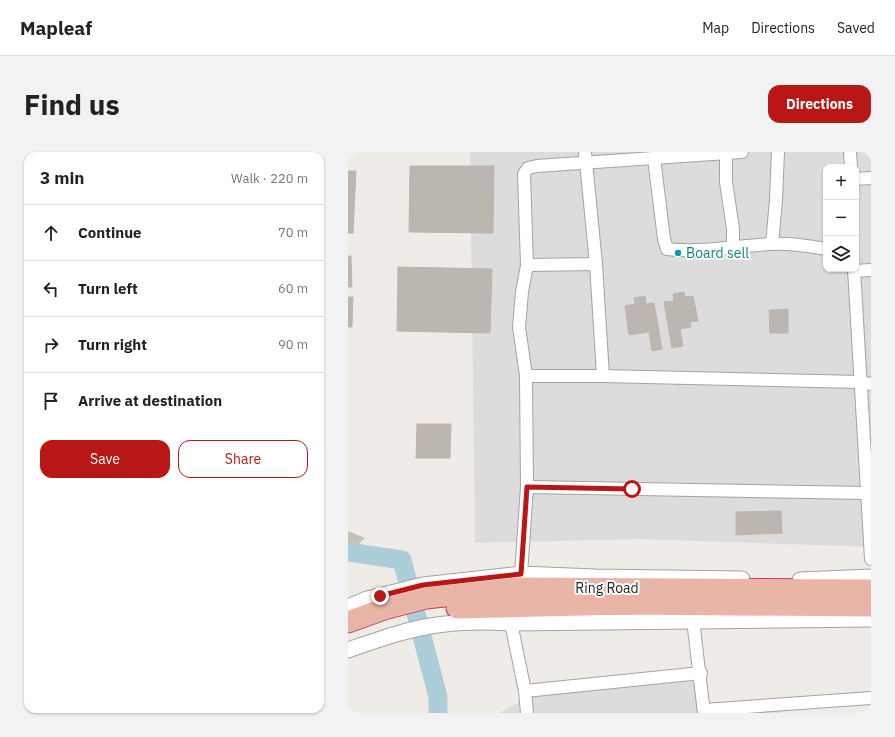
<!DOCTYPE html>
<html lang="en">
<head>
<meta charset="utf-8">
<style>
	body { margin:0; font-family:"IBM Plex Sans",sans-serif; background:#f2f2f2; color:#222 }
	.controls { position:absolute; right:12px; top:12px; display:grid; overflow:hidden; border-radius:8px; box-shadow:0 1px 3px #0004 }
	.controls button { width:36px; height:36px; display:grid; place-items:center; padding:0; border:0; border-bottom:1px solid #e0e0e0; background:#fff; color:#222; font:20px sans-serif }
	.stop { position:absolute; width:12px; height:12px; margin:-9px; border:3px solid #b91616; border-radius:50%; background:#fff }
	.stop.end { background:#b91616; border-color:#fff; box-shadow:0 1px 4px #0008 }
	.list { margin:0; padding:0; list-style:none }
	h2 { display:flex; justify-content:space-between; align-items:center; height:52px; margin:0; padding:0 16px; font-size:17px }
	h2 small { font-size:13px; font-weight:400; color:#767676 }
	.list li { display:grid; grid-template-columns:26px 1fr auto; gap:12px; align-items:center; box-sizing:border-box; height:56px; padding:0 16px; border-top:1px solid #e0e0e0 }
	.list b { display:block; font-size:15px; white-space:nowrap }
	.list em { font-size:13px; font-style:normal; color:#767676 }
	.actions { display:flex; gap:8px; padding:12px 16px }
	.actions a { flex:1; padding:9px 0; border:1px solid #b91616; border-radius:12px; text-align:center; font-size:14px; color:#b91616 }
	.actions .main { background:#b91616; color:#fff }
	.icon { flex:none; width:22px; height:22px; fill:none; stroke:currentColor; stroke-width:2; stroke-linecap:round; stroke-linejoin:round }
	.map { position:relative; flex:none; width:523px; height:561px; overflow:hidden; border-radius:12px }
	header { display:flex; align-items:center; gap:24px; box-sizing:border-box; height:56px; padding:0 20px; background:#fff; border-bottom:1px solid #e0e0e0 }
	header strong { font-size:19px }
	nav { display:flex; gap:22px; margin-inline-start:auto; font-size:14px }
	.intro { display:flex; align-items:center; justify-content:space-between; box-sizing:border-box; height:96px; padding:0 24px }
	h1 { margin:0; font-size:28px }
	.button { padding:10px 18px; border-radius:12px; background:#b91616; color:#fff; font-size:14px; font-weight:700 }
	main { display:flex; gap:24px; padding:0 24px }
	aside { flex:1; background:#fff; border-radius:12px; box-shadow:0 1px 3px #0004 }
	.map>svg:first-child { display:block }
</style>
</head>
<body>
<header>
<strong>Mapleaf</strong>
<nav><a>Map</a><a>Directions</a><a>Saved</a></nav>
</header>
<div class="intro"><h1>Find us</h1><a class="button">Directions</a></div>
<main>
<aside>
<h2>3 min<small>Walk · 220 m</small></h2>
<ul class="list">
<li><svg class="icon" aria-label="ahead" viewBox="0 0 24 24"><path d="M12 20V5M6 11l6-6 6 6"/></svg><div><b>Continue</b></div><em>70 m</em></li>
<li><svg class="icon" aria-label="left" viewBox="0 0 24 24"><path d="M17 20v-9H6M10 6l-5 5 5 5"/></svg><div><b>Turn left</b></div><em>60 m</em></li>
<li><svg class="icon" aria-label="right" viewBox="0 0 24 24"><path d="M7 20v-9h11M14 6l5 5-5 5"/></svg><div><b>Turn right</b></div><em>90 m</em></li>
<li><svg class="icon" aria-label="arrive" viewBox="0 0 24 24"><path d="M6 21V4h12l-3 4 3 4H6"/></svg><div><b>Arrive at destination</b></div></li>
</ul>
<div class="actions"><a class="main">Save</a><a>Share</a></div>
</aside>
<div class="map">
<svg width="523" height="561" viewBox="0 0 523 561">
	<rect width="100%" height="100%" fill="#efece7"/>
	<g fill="#dddcdc" fill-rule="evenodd">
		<path d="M122 0H523V395L291 387 127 391ZM478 15H508V117H478Z"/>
		<path d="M347 529 367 560 427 555 432 561H151L186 542Z"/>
	</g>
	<path fill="#c3c3b3" d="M0 379 17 386 0 402Z"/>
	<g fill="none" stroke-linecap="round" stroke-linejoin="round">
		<path stroke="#acced8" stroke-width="19" d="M0 400 54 408 90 545V561"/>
	</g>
	<g fill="#bcb6b0" stroke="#bfb4ab">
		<path d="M62 14H146L145 81 61 80Z"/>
		<path d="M0 19H8L5 81H0Z"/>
		<path d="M0 104H3L4 135H0Z"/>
		<path d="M50 115 144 117 142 181 49 179Z"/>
		<path d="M336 140 337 145 345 144 350 169 342 170 343 175 332 177 335 194 324 196 316 150 326 149 325 142Z"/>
		<path d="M297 144 298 152 306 151 314 197 304 199 301 180 281 183 277 154 287 152 286 146Z"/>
		<path d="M0 145H5L4 175H0Z"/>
		<path d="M440 157V181H422L421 158Z"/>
		<path d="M69 272H103L102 306H68Z"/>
		<path d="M433 359 434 381 388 383V360Z"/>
	</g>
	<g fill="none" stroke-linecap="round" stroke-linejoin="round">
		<g stroke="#a3a3a3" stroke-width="14">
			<g id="minor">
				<path d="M237 0 248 112 255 224"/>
				<path d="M502 0 503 15"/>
				<path d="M378 2V30L385 77V96"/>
				<path d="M306 6 316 87 319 97C354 101 389 94 423 92 442 91 460 94 478 97"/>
				<path d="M508 27 523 26"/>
				<path d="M424 92 428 48 430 0"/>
				<path d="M179 113 248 112"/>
				<path d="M506 117 523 407"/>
				<path d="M506 119 523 118"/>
				<path d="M178 224H255L513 230 523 232"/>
				<path d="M179 335 519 341"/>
				<path d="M173 422 179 335 178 224 171 175 174 140 179 113 176 22 180 16 189 14 394 0"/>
				<path d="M345 468 356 561"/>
				<path d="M163 471 177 539 179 561"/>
				<path d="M177 539 353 521"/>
				<path d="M356 558 523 546"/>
			</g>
		</g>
		<g stroke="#a3a3a3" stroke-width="17">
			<g id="tertiary">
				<path d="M452 428 523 425"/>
				<path d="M0 455 19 447 75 433 173 422 247 425 394 427"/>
				<path d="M0 498C29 488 59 477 89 473 114 469 138 470 163 471L523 467"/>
			</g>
		</g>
		<g stroke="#c83869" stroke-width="23">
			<g id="trunk">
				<path d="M109 456 277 452 523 454"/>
				<path d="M0 470 36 457 78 446 169 436 523 438"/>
			</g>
		</g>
		<use href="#minor" stroke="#fff" stroke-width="12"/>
		<use href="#tertiary" stroke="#fff" stroke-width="15"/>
		<use href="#trunk" stroke="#e8b5a6" stroke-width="21"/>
	</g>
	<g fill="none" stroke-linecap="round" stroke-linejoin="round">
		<path stroke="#b91616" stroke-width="5" d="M32 444 75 433 173 422 179 335 284 337"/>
	</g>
	<circle fill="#0f9aa8" stroke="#fff" stroke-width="1.5" cx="330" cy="101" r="4"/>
	<g text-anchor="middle" stroke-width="4" stroke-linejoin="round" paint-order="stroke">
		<g font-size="14" fill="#0d838f" stroke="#fff" text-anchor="start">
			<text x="338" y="106">Board sell</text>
		</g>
		<g font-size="14" fill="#1f1f1f" stroke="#fff">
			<text x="259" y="441">Ring Road</text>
		</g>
	</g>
</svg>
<div class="controls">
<button>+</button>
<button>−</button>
<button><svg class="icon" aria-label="layers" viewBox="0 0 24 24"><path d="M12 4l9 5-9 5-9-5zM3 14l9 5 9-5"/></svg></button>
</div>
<div class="stop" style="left:284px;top:337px"></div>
<div class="stop end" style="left:32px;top:444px"></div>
</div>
</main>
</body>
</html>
